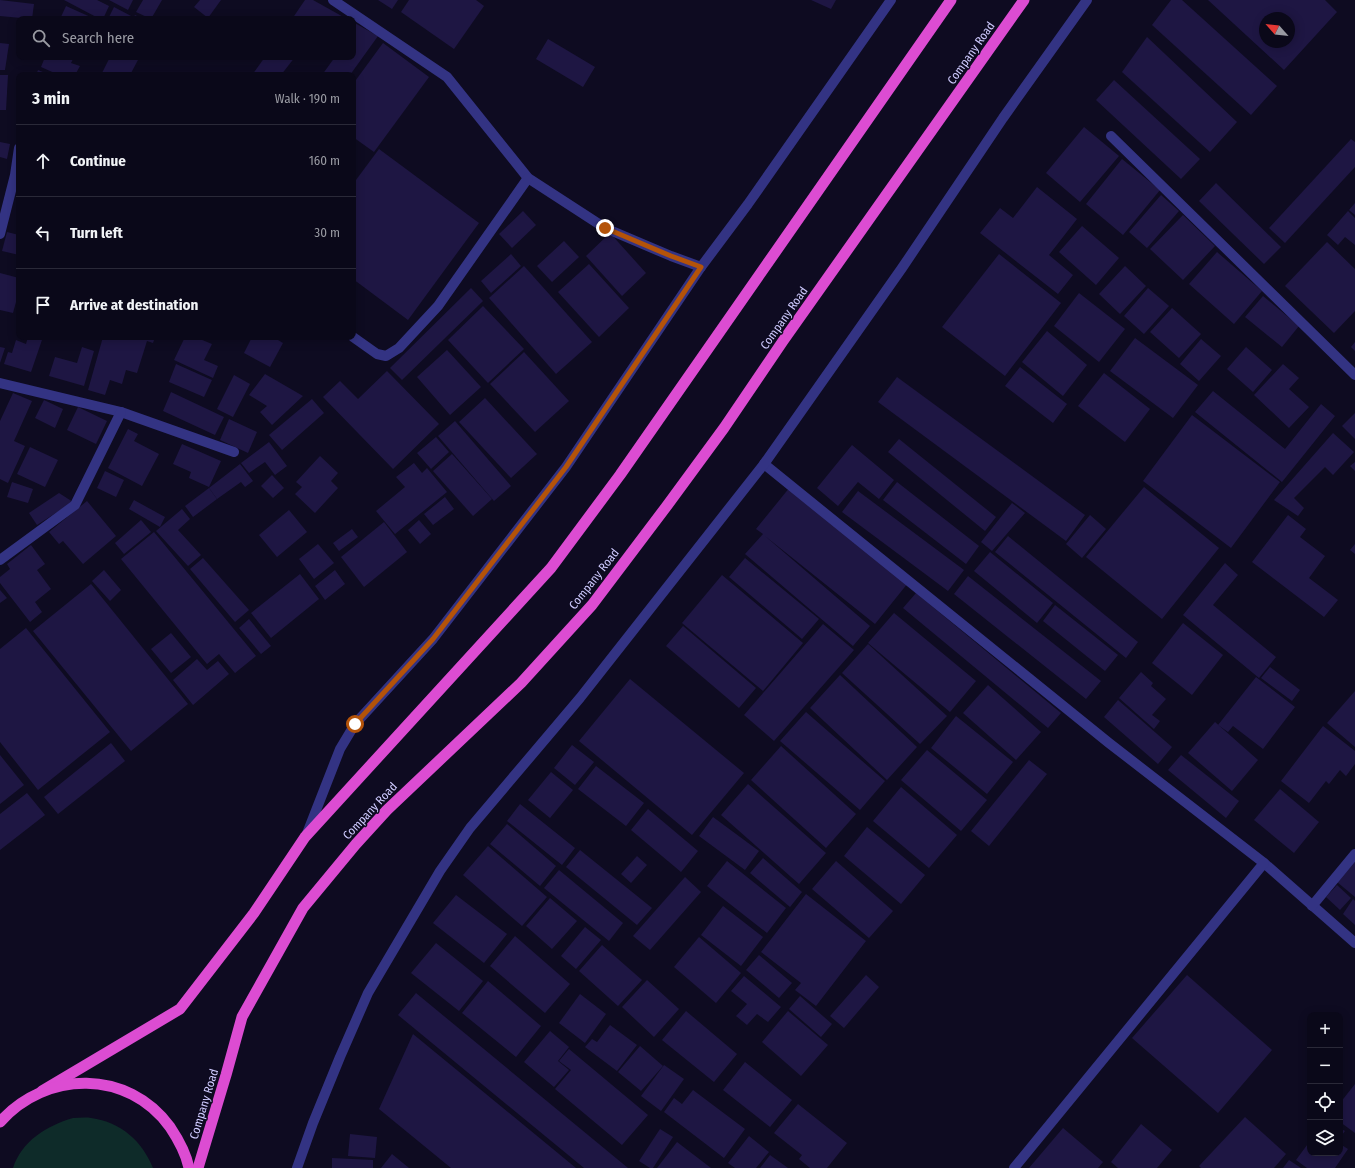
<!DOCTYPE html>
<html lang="en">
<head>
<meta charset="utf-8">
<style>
	body { margin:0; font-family:"Fira Sans Condensed",sans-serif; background:#131122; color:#f1f3f6 }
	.controls { position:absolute; right:12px; bottom:12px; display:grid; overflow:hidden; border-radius:8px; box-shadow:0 2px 10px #0003 }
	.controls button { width:36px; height:36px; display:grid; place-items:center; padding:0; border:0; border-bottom:1px solid #2a2938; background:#0a0819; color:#f1f3f6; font:20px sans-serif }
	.compass { position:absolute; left:1259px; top:12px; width:36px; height:36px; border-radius:50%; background:#0a0819; box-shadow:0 2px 10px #0003; rotate:297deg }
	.stop { position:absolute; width:12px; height:12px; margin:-9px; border:3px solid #b45309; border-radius:50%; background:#fff }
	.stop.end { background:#b45309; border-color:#fff; box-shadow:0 1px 4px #0008 }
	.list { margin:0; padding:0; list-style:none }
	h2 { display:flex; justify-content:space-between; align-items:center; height:52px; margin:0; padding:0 16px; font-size:17px }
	h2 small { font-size:13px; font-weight:400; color:#999aa2 }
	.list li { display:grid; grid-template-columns:26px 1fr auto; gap:12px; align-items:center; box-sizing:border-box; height:72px; padding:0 16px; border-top:1px solid #2a2938 }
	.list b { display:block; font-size:15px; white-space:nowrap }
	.list em { font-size:13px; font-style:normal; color:#999aa2 }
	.icon { flex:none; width:22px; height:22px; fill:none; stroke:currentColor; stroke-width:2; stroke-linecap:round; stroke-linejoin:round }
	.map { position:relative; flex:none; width:1355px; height:1168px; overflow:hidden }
	.search { position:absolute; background:#0a0819; box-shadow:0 2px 10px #0003; left:16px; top:16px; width:340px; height:44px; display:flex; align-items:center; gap:10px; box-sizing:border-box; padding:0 14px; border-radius:8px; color:#999aa2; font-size:15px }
	.panel { position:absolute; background:#0a0819; box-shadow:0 2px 10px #0003; left:16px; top:72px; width:340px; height:268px; border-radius:8px }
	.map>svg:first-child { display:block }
</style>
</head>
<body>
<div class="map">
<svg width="1355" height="1168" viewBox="0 0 1355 1168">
	<rect width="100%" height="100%" fill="#0e0b21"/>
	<path fill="#0e2b29" d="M73 1118C79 1118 85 1117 91 1118 121 1122 142 1141 153 1168H13C22 1141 46 1126 73 1118Z"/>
	<g fill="#1e1643" fill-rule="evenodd">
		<path d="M0 0 34 4 32 19 0 16Z"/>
		<path d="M64 0H97L109 6 103 19H100Z"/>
		<path d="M109 0H133L128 10Z"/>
		<path d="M143 0H162L151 19 136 12Z"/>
		<path d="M200 0H221L208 18 194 7Z"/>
		<path d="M305 0H313L347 19H292Z"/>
		<path d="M378 0H398L392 9Z"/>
		<path d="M409 0H476L484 6 454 49 401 12Z"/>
		<path d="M811 0H836L831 9Z"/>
		<path d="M1171 0H1182L1277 86 1251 115 1152 25Z"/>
		<path d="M1208 0H1325L1337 12 1284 70ZM1265 18H1289V42H1265Z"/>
		<path d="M66 6 95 19H60Z"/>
		<path d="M114 7 133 17 132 19H108Z"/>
		<path d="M135 15 143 19H133Z"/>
		<path d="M353 22 378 36 350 75H322L335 57H353Z"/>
		<path d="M1147 37 1237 122 1210 152 1122 72Z"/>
		<path d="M548 39 595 67 583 87 536 59Z"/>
		<path d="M0 43 9 44 5 70H0Z"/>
		<path d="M383 43 429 77 374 152 353 137V84Z"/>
		<path d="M45 57H74L71 63 80 66 75 75H59L41 67Z"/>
		<path d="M110 57H136L139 58 130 75H107L102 73Z"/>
		<path d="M265 57H295L281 75H252Z"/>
		<path d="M38 70 50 75H36Z"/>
		<path d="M0 75H8L6 110H0Z"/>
		<path d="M1114 80 1200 159 1181 179 1096 100Z"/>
		<path d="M1084 127 1119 156 1080 202 1046 173Z"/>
		<path d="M1351 139 1355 142V167L1285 243 1269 228Z"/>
		<path d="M0 142 10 144 7 159 0 157Z"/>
		<path d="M379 149 479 223 408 320 353 279V184Z"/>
		<path d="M1122 159 1160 190 1123 235 1086 204Z"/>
		<path d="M1216 183 1281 247 1264 264 1199 201Z"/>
		<path d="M1037 187 1077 219 1049 255 1073 275 1058 294 980 233 1000 208 1013 218Z"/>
		<path d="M1161 195 1179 211 1147 248 1129 232Z"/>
		<path d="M1355 203V215L1349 210Z"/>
		<path d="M523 211 536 225 512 248 499 234Z"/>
		<path d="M1348 211 1355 218V245L1345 237 1338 245 1327 235Z"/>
		<path d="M1183 215 1215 246 1183 280 1150 249Z"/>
		<path d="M1082 226 1119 258 1096 285 1059 252Z"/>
		<path d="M7 232 19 235V255L2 251Z"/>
		<path d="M610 233 646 273 622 296 586 256Z"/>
		<path d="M564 241 579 257 552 282 537 266Z"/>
		<path d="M1327 242 1355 269V311L1334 333 1285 286Z"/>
		<path d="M1217 252 1262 291 1234 324 1189 284Z"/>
		<path d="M511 254 521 266 491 293 481 281Z"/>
		<path d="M999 254 1061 303 1005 376 942 327Z"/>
		<path d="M589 264 629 308 599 337 558 292Z"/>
		<path d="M524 266 592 342 556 374 489 298Z"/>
		<path d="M1125 266 1146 286 1120 314 1099 294Z"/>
		<path d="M0 273 19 278V291L13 313 0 310Z"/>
		<path d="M471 288 483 301 402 380 390 368Z"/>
		<path d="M1148 288 1169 306 1144 334 1124 316Z"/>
		<path d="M1079 293 1125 329 1099 362 1054 326Z"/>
		<path d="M1263 296 1299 326 1282 347 1245 317Z"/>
		<path d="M483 306 524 349 488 383 448 340Z"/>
		<path d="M1172 308 1201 334 1179 358 1150 332Z"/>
		<path d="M1047 331 1087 365 1063 396 1022 362Z"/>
		<path d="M28 337H43L31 372 4 364 8 352 12 353 16 340 26 344Z"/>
		<path d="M103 337H155L153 343 147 341 137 373 126 370 122 384 110 380 105 395 88 390Z"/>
		<path d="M185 337H195L212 344 204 360 218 366 213 378 174 360Z"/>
		<path d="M252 337H273L283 343 270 367 244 353Z"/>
		<path d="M1135 338 1198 385 1173 418 1110 371Z"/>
		<path d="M1201 339 1221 356 1199 381 1180 364Z"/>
		<path d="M1355 342V351L1351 347Z"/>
		<path d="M0 347 5 348 0 363Z"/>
		<path d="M82 347 94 351 84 386 49 376 55 357 77 363Z"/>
		<path d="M1246 347 1272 370 1253 392 1227 369Z"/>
		<path d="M447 350 481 387 450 415 417 377Z"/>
		<path d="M524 352 569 401 535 432 490 384Z"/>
		<path d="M176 364 212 380 204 397 169 382Z"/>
		<path d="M1283 364 1299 378 1289 389 1309 407 1289 428 1254 395Z"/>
		<path d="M1020 367 1067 404 1053 423 1005 386Z"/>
		<path d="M387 371 439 424 393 469 323 397 340 381 358 399Z"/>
		<path d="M1104 373 1150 409 1125 442 1078 406Z"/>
		<path d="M265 374 303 396 272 425 260 412 267 406 249 395Z"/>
		<path d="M234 375 250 384 233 417 217 409Z"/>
		<path d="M897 377 1085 515 1066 541 878 402Z"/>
		<path d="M1213 391 1285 449 1321 404 1335 416 1282 482 1195 412Z"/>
		<path d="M171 392 224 417 215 435 163 411Z"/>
		<path d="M13 393 32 401 14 441 25 446 8 483 0 479V421Z"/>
		<path d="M485 398 537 454 511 478 459 422Z"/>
		<path d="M312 399 324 413 282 450 269 435Z"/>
		<path d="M44 400 63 409 55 428 35 418Z"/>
		<path d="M78 407 107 421 96 444 67 430Z"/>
		<path d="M1355 413V439L1342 426Z"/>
		<path d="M1192 415 1280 482 1231 548 1143 481Z"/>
		<path d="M229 419 257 432 248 453 220 440Z"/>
		<path d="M455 421 511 486 494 501 438 436Z"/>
		<path d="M128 429 138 434 134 441 159 454 142 486 108 468Z"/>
		<path d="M1333 433 1354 452 1333 475 1325 467 1294 498 1304 508 1298 516 1274 500Z"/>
		<path d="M436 437 449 452 431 469 417 453Z"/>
		<path d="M899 439 996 517 985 531 888 452Z"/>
		<path d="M269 442 287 466 275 475 265 462 249 473 241 463Z"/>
		<path d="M182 444 221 461 209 487 189 478 191 472 173 464Z"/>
		<path d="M852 445 894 480 879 499 858 482 838 506 817 488Z"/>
		<path d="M30 447 58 460 45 487 17 474Z"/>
		<path d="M452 454 492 499 473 516 433 471Z"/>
		<path d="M320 456 338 473 331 481 338 488 315 513 295 494 302 487 296 482Z"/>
		<path d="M1355 462V471L1350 466Z"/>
		<path d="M414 463 422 473 427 468 447 492 395 534 376 511 405 487 396 477Z"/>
		<path d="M240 464 253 481 245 487 241 482 217 499 209 488Z"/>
		<path d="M105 471 124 480 116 497 97 488Z"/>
		<path d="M272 475 284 488 273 498 261 486Z"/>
		<path d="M12 482 33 489 28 503 7 497Z"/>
		<path d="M897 482 979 546 966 564 883 500Z"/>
		<path d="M790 487 908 583 875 624 765 536 870 626 853 646 745 554 763 534 756 529Z"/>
		<path d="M1144 487 1219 548 1162 619 1086 557Z"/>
		<path d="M209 488 217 499 193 517 185 506Z"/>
		<path d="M858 491 964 570 948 591 842 512Z"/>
		<path d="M59 493 73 502 37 525 29 513Z"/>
		<path d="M445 497 454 509 433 525 424 514Z"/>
		<path d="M134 500 165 517 160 527 129 509Z"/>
		<path d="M87 501 116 536 83 564 63 541 59 544 49 532Z"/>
		<path d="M1012 503 1025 513 992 551 981 542Z"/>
		<path d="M182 509 190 519 178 530 201 555 188 566 156 531Z"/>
		<path d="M289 510 307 532 277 557 259 535Z"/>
		<path d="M1090 515 1106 529 1082 558 1066 544Z"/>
		<path d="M1288 515 1306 529 1300 537 1325 556 1309 578 1338 600 1324 617 1252 562Z"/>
		<path d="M141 520 151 532 124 554 115 543Z"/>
		<path d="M419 520 431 534 420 544 408 530Z"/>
		<path d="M384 522 407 552 364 587 341 557Z"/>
		<path d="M352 529 358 537 339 551 333 543Z"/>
		<path d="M154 532 256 656 235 673 219 654 207 664 121 559Z"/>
		<path d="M1008 536 1138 642 1126 658 995 552Z"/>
		<path d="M318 544 334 563 314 579 299 559Z"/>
		<path d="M1355 544V554L1350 550Z"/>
		<path d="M31 545 45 564 37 570 51 589 35 602 42 612 30 622 0 583V577L10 569 7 564Z"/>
		<path d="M990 552 1053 603 1037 623 974 571Z"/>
		<path d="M203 558 249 610 235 622 190 569Z"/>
		<path d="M745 558 819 619 802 639 729 577Z"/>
		<path d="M1225 563 1238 575 1213 605 1276 657 1259 678 1183 615Z"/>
		<path d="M104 570 121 590 110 601 92 581Z"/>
		<path d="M335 570 345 584 325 600 315 586Z"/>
		<path d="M300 574 319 599 271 638 251 613Z"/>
		<path d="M722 575 803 643 763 691 682 623Z"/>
		<path d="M968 576 1101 681 1086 699 954 594Z"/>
		<path d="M91 584 188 704 131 751 33 631Z"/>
		<path d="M0 590 7 598 0 603Z"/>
		<path d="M916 593 1061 713 1048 728 903 608Z"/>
		<path d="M1055 605 1118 655 1105 671 1043 621Z"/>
		<path d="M894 613 976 681 950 712 868 643Z"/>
		<path d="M249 619 271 646 261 654 239 628Z"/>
		<path d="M1183 623 1223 655 1192 695 1152 663Z"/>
		<path d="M823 624 854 650 774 741 744 715Z"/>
		<path d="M683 626 756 688 739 708 666 646Z"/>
		<path d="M26 628 110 732 38 790 0 742V649Z"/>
		<path d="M171 633 191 657 171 673 151 649Z"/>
		<path d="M868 644 947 716 920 744 842 673Z"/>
		<path d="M197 659 207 670 218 661 229 674 193 705 173 680Z"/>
		<path d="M1270 667 1300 690 1292 701 1261 678Z"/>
		<path d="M1141 672 1153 683 1151 686 1166 699 1152 715 1160 721 1154 729 1119 698Z"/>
		<path d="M840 675 917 747 887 780 810 708Z"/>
		<path d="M1256 677 1295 707 1263 749 1233 726 1228 732 1218 725Z"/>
		<path d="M630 679 744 773 692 835 579 741Z"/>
		<path d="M988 685 1041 732 1016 760 963 713Z"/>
		<path d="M1355 691V747L1327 723Z"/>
		<path d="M1118 700 1172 747 1158 764 1104 717Z"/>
		<path d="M806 712 885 781 860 810 780 741Z"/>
		<path d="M956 716 1013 762 987 794 931 748Z"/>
		<path d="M1215 722 1258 760 1232 791 1188 753Z"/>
		<path d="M1323 726 1355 751V764L1346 776 1340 770 1329 784 1326 781 1309 803 1281 781Z"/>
		<path d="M111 743 125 761 58 814 44 797Z"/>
		<path d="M572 745 594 762 575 785 554 768Z"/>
		<path d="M781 746 856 814 826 848 751 780Z"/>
		<path d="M927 750 987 800 961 831 901 780Z"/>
		<path d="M0 755 24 785 0 804Z"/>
		<path d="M1181 755 1239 801 1226 818 1168 770Z"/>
		<path d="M1029 760 1047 774 989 846 971 831Z"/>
		<path d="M596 766 644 803 626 826 578 789Z"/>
		<path d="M551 772 573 790 550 818 528 800Z"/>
		<path d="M748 784 826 853 799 884 721 815Z"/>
		<path d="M901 787 957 835 929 868 873 821Z"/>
		<path d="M1280 789 1319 822 1294 853 1254 820Z"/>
		<path d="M27 793 45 815 0 850V814Z"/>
		<path d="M520 804 575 848 562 865 507 821Z"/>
		<path d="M648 809 698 851 681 872 631 830Z"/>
		<path d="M713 817 759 851 745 870 699 836Z"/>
		<path d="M507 824 556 866 540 886 490 844Z"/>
		<path d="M867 827 925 875 901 904 844 856Z"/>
		<path d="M488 846 547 897 522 926 463 875Z"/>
		<path d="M580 850 652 908 637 925 566 867Z"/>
		<path d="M637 856 647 865 631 883 621 874Z"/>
		<path d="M763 858 802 892 790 907 750 873Z"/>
		<path d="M1355 860V897L1337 882Z"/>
		<path d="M727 861 786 908 767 933 707 886Z"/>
		<path d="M836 861 893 911 869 938 812 889Z"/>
		<path d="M559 870 623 923 609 941 544 888Z"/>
		<path d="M685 877 701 892 650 950 633 936Z"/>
		<path d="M1337 885 1351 898 1340 910 1326 897Z"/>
		<path d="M806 894 866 941 816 1006 795 990 801 983 761 952Z"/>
		<path d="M456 895 507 934 484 963 433 923Z"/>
		<path d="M550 898 577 921 552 949 526 926Z"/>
		<path d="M1353 899 1355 901V925L1343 914Z"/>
		<path d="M723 906 763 937 741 966 701 935Z"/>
		<path d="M585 927 601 940 576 969 561 956Z"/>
		<path d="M515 936 570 984 545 1013 490 966Z"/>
		<path d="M699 937 741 973 716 1003 674 967Z"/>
		<path d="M436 943 483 981 459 1011 411 973Z"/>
		<path d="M602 945 642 980 618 1006 579 971Z"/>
		<path d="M759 955 792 983 779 998 746 970Z"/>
		<path d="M866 975 879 987 844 1028 830 1016Z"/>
		<path d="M1187 975 1272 1050 1218 1113 1132 1038Z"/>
		<path d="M744 976 781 1007 768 1022 757 1014 747 1025 736 1016 747 1004 731 991Z"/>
		<path d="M647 980 679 1009 654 1037 622 1007Z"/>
		<path d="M488 981 541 1026 516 1057 462 1013Z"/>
		<path d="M416 993 628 1168H584L398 1015Z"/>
		<path d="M580 994 606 1014 585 1043 559 1023Z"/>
		<path d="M800 996 832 1024 821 1037 789 1009Z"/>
		<path d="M686 1011 737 1054 714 1082 662 1040Z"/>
		<path d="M788 1011 828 1045 801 1076 762 1042Z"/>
		<path d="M610 1025 637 1045 617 1071 585 1047 592 1039 597 1042Z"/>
		<path d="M550 1031 569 1047 558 1061 569 1070 554 1087 524 1062Z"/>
		<path d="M413 1034 576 1168H451L379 1109Z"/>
		<path d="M640 1046 663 1066 641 1091 618 1072Z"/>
		<path d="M569 1049 648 1115 622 1145 555 1089 571 1070 559 1061Z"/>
		<path d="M745 1062 792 1100 770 1127 723 1090Z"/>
		<path d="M664 1065 684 1079 661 1111 641 1096Z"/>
		<path d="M1355 1084V1133L1340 1122V1103Z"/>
		<path d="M693 1090 745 1129 724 1158 664 1112 674 1098 682 1104Z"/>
		<path d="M798 1104 847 1143 827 1168H810L799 1159 802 1155 774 1133Z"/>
		<path d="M1245 1117 1286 1154 1274 1168H1201L1199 1166Z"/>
		<path d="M1141 1124 1172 1150 1157 1168H1118L1111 1162Z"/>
		<path d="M1063 1128 1103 1162 1098 1168H1029Z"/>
		<path d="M1340 1128 1345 1131 1340 1138Z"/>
		<path d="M660 1129 673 1137 653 1168H650L639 1161Z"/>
		<path d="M350 1134 377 1137 375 1158 348 1156Z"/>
		<path d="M749 1136 769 1152 756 1168H735L728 1163Z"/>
		<path d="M1310 1141V1153H1340V1144L1348 1149 1335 1168H1307L1296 1160Z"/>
		<path d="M677 1142 711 1168H657Z"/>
		<path d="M392 1154 409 1168H381Z"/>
		<path d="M770 1155 788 1168H760Z"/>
		<path d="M332 1158 373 1160V1168H332Z"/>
		<path d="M1289 1160 1301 1168H1283Z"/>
	</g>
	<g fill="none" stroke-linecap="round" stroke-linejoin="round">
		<g stroke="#333383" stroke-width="10">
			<path d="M333 0 447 77 528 178 605 228 671 256 701 267"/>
			<path d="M1111 136 1355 375"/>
			<path d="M0 234 15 175 19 148"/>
			<path d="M353 337 377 354 386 356 399 348 438 306 528 178"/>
			<path d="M0 383 121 412 234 452"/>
			<path d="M764 464 1109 743 1264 863 1355 943"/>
			<path d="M0 560 75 505 121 412"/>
			<path d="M1312 906 1355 854"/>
			<path d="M1014 1168 1264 863"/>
		</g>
		<g stroke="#333383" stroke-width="10">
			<path d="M306 836 340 749 355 724 433 639 566 467 701 267 748 204 891 0"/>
			<path d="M297 1168 313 1123 340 1057 368 993 440 871 470 828 580 698 764 464 902 268 1003 118 1087 0"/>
		</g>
		<g stroke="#dc4cd2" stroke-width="11">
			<path d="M42 1091 180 1009 254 913 305 837 551 568 620 475 951 0"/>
			<path d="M0 1122C46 1070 128 1069 170 1127 178 1139 186 1153 189 1168"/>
			<path d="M198 1168 226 1075 242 1017 303 908 356 844 387 810 521 683 592 605 666 507 724 428 783 341 1024 0"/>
		</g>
	</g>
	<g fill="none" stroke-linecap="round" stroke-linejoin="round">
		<path stroke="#b45309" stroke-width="5" d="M355 724 433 639 566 467 701 267 671 256 605 228"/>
	</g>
	<g text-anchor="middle" stroke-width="3" stroke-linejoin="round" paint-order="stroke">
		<g font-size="12" fill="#cfcbff" stroke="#0e0b21">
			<text transform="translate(971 53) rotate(-55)" y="4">Company Road</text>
			<text transform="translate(784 318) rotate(-55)" y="4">Company Road</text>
			<text transform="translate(594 579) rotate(-52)" y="4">Company Road</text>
			<text transform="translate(370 811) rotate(-47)" y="4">Company Road</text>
			<text transform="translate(204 1104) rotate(-73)" y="4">Company Road</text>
		</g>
	</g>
</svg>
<div class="controls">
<button>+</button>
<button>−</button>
<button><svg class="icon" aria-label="locate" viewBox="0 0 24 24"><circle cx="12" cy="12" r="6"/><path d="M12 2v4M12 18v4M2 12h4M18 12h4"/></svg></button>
<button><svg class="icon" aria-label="layers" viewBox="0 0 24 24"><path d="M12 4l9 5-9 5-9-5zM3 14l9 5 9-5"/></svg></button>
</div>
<svg class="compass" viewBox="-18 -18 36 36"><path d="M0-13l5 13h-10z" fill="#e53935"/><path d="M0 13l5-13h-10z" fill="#999aa2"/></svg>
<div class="stop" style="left:355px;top:724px"></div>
<div class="stop end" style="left:605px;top:228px"></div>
<div class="search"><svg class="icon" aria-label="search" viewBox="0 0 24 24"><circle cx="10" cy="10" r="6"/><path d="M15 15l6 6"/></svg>Search here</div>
<section class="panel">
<h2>3 min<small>Walk · 190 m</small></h2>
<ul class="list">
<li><svg class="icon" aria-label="ahead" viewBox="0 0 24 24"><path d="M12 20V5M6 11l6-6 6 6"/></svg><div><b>Continue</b></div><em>160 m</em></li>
<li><svg class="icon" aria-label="left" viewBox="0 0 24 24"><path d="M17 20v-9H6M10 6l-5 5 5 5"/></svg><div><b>Turn left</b></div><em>30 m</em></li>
<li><svg class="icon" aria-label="arrive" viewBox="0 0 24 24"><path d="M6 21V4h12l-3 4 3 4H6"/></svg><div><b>Arrive at destination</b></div></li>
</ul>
</section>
</div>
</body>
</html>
